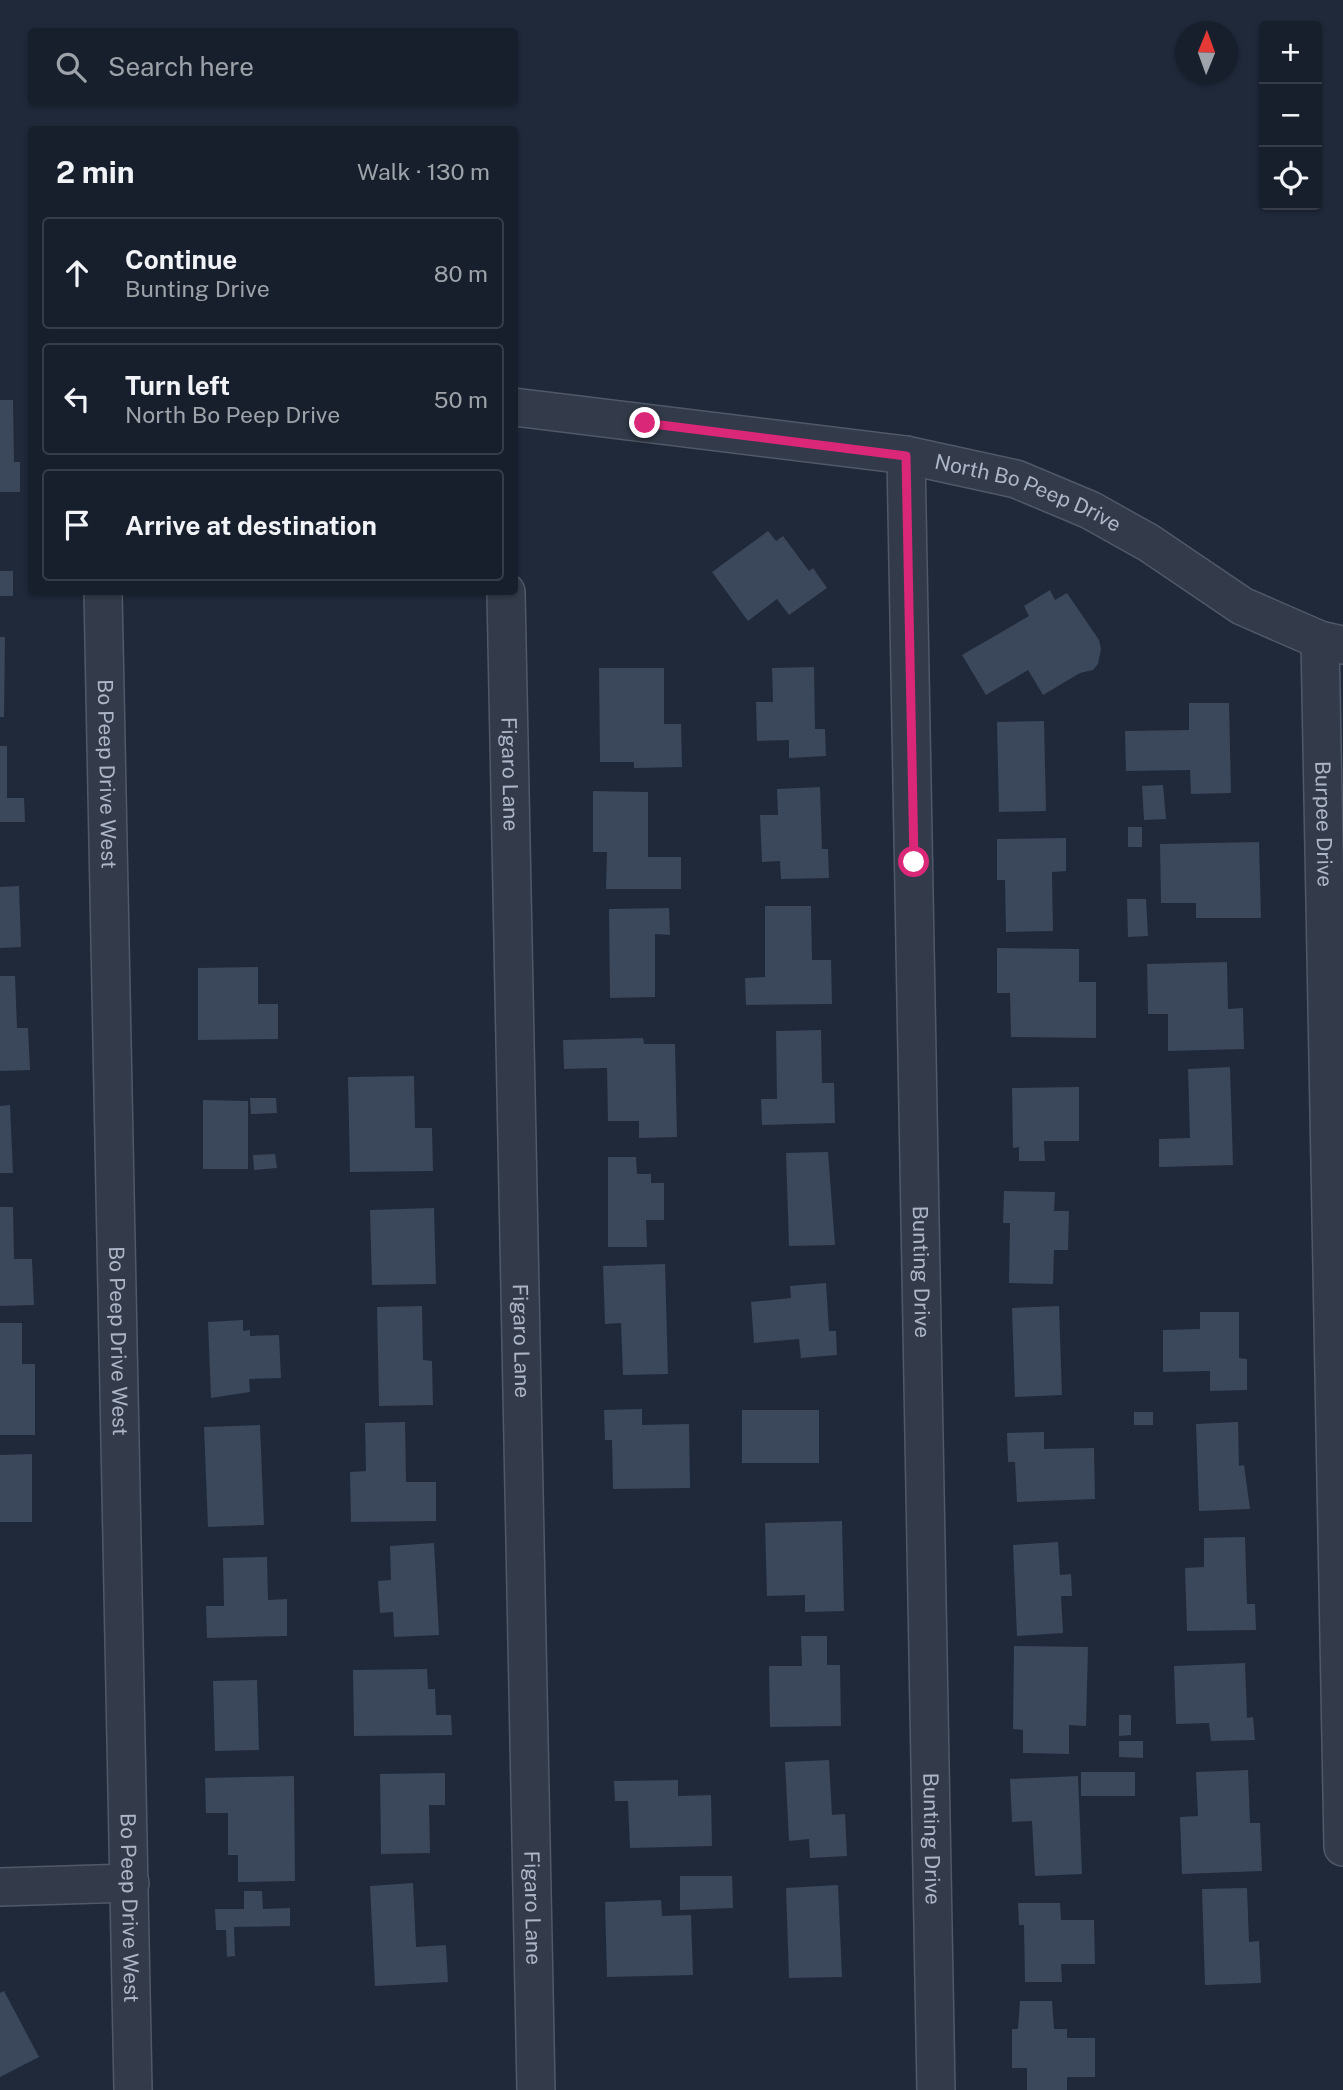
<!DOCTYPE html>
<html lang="en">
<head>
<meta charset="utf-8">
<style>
	body { margin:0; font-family:"Public Sans",sans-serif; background:#202734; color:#f1f3f6 }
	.controls { position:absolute; right:21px; top:21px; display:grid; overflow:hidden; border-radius:7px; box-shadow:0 2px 5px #0004 }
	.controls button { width:63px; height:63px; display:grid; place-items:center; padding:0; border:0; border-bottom:2px solid #363d48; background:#171f2c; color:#f1f3f6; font:35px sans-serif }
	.compass { position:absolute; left:1175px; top:21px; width:63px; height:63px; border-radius:50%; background:#171f2c; box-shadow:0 2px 5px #0004; rotate:1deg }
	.stop { position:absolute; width:21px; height:21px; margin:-16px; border:5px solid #db2777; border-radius:50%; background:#fff }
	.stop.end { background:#db2777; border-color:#fff; box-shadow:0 2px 7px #0008 }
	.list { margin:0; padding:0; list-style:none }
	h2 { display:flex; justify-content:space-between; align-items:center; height:91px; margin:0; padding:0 28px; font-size:30px }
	h2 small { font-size:23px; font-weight:400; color:#9ea2a9 }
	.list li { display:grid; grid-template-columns:46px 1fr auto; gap:21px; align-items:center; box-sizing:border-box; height:112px; margin:0 14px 14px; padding:0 14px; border:2px solid #363d48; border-radius:7px }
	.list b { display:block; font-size:26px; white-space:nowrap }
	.list p { margin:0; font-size:23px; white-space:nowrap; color:#9ea2a9 }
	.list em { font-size:23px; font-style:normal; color:#9ea2a9 }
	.icon { flex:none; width:38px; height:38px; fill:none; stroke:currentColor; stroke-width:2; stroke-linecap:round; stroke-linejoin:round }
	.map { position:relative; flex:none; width:1343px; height:2090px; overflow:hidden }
	.search { position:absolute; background:#171f2c; box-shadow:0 2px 5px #0004; left:28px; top:28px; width:490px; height:77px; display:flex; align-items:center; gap:18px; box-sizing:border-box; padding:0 24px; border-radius:7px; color:#9ea2a9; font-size:26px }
	.panel { position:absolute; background:#171f2c; box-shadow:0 2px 5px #0004; left:28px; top:126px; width:490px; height:469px; border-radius:7px }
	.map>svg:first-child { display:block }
</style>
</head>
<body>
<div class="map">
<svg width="1343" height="2090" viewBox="0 0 1343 2090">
	<rect width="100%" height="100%" fill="#1f293a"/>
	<g fill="#3b475a">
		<path d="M0 400H13L14 462H20V492H0Z"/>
		<path d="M768 531 776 541 783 536 809 571 813 568 827 588 789 615 777 599 748 621 712 572Z"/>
		<rect x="0" y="571" width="13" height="25"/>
		<path d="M1050 590 1055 600 1067 593 1099 640 1101 649 1098 664 1093 670 1080 673 1043 695 1028 670 986 695 962 655 1029 616 1024 606Z"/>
		<path d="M0 637H5L4 717H0Z"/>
		<path d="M814 667 815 729H825L826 756 789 758V740L757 741 756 702H773L772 668Z"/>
		<path d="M599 668H664V724H681L682 767 634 768V762H600Z"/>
		<path d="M1189 703H1229L1231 793 1191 794 1190 770 1126 771 1125 731 1189 730Z"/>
		<path d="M1044 721 1046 811 999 812 997 722Z"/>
		<path d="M0 746H7V798H24L25 822H0Z"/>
		<path d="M1163 785 1166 819 1144 820 1142 786Z"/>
		<path d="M820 787 822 849H828L829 878 781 879 780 861 762 862 760 815H778L777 789Z"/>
		<path d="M593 791 648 792V857H681V889H606L607 852H593Z"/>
		<rect x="1128" y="827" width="14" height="20"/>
		<path d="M1066 838V871L1052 872 1053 931 1006 932 1005 880H997V839Z"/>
		<path d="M1259 842 1261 918H1196V903H1161L1160 844Z"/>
		<path d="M19 886 21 947 0 948V887Z"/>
		<path d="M1127 899H1146L1148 936 1128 937Z"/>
		<path d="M765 906H811L812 960H831L832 1004 746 1005 745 978 765 977Z"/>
		<path d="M669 908 670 935 655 934V997L610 998 609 909Z"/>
		<path d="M997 948 1079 949V982H1096V1038L1011 1037 1010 993H997Z"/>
		<path d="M1227 962 1228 1009 1243 1008 1244 1049 1168 1051V1014H1148L1147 964Z"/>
		<path d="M258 967V1004H278V1039L198 1040V968Z"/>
		<path d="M0 976H15L17 1028H28L30 1070 0 1071Z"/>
		<path d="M821 1030 822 1083H834L835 1123 762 1125 761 1099H777L776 1031Z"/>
		<path d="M643 1038 644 1044H675L677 1137 639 1138V1121H608L607 1068 564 1069 563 1040Z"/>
		<path d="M1230 1067 1233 1165 1159 1167V1139L1190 1138 1188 1069Z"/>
		<path d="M414 1076 415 1128H432L433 1171 350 1172 348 1077Z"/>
		<path d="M1079 1087V1141H1044L1045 1161H1019V1147L1013 1148 1012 1088Z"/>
		<path d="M250 1098H276L277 1113 251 1114Z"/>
		<path d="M203 1100 248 1101V1169H203Z"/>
		<path d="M10 1105 13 1173H0V1106Z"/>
		<path d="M828 1152 835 1245 789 1246 786 1153Z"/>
		<path d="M275 1154 277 1168 254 1170 253 1155Z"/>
		<path d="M608 1157H636L637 1174H651V1183H664V1220H646L647 1247H608Z"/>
		<path d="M1004 1191 1055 1192 1054 1211H1069L1068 1250H1054L1053 1284 1009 1283 1010 1223H1003Z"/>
		<path d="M0 1207H13L14 1259H32L34 1305 0 1306Z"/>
		<path d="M434 1208 436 1284 372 1285 370 1210Z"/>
		<path d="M665 1264 668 1374 623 1375 621 1323 605 1324 603 1266Z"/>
		<path d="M826 1283 829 1331H836L837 1355 801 1358 799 1339 754 1343 751 1302 791 1298 790 1286Z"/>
		<path d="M422 1306 423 1360 432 1361 433 1405 379 1406 377 1307Z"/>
		<path d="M1059 1306 1062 1395 1015 1397 1012 1308Z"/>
		<path d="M1200 1312H1239V1358L1247 1359V1390L1210 1391V1371L1163 1372V1330L1200 1329Z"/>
		<path d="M243 1320V1331L250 1330V1336L279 1335 281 1378 249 1379 250 1392 211 1398 208 1322Z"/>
		<path d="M0 1323H22V1364H35V1435H0Z"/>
		<path d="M642 1409V1425L689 1424 690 1488 613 1489 612 1440H605L604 1410Z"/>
		<rect x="742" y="1410" width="77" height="53"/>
		<rect x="1134" y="1412" width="19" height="13"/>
		<path d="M405 1422 406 1482H436V1521L351 1522 350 1472 366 1471 365 1423Z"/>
		<path d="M1238 1422 1239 1466 1244 1465 1250 1509 1199 1511 1196 1424Z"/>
		<path d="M260 1425 264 1525 208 1527 204 1427Z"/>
		<path d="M1044 1432V1449L1094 1448 1095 1499 1017 1502 1015 1462H1008L1007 1433Z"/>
		<path d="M32 1454V1522H0V1455Z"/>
		<path d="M842 1521 844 1611 805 1612V1595L767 1596 765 1523Z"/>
		<path d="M1245 1537 1247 1604H1255L1256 1630 1187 1631 1185 1568 1204 1567V1538Z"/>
		<path d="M1058 1542 1060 1575 1071 1574 1072 1596H1061L1063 1633 1017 1636 1013 1545Z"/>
		<path d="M434 1543 439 1635 394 1637 393 1612 380 1613 378 1581 391 1580 390 1546Z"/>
		<path d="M267 1557 268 1600 287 1599V1636L207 1638 206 1606H224L223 1558Z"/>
		<path d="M801 1636H827V1665H840L841 1726 770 1727 769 1666H802Z"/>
		<path d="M1014 1646 1088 1647 1086 1726 1069 1725V1754L1023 1753V1730L1013 1729Z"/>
		<path d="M1245 1663 1247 1718 1253 1717 1255 1740 1211 1741 1209 1723 1176 1724 1174 1666Z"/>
		<path d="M427 1669 428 1689H435L436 1715H451L452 1735 354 1736 353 1670Z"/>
		<path d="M257 1680 259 1750 215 1751 213 1681Z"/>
		<path d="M1119 1715H1131V1735L1119 1736Z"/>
		<path d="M1119 1741H1143V1758L1119 1757Z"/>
		<path d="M829 1760 832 1815 845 1814 847 1856 810 1858 809 1839 789 1841 785 1762Z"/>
		<path d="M1248 1770 1250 1823H1260L1262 1871 1182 1874 1180 1817 1198 1816 1196 1772Z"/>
		<rect x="1081" y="1772" width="54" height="24"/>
		<path d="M445 1773V1805H429L430 1853 381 1854 380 1774Z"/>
		<path d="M294 1776 295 1881 238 1882V1855H228V1813H206L205 1778Z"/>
		<path d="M1078 1776 1082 1874 1035 1876 1032 1821 1012 1822 1010 1779Z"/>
		<path d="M678 1780V1796L711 1795 712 1846 630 1848 628 1801H615L614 1781Z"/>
		<path d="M680 1876H732L733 1908 680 1910Z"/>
		<path d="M413 1883 416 1947 446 1945 448 1982 375 1986 370 1886Z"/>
		<path d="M838 1885 842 1977 789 1978 786 1888Z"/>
		<path d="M1247 1888 1249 1942 1259 1941 1261 1983 1205 1985 1202 1889Z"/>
		<path d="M244 1891H262L263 1909 290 1908V1926L234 1927 235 1956 227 1957 226 1930H216L215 1909H244Z"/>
		<path d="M661 1900 662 1916 691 1915 693 1975 607 1977 605 1902Z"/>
		<path d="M1018 1903H1060L1061 1920H1094L1095 1964H1061L1062 1982H1025L1024 1925H1019Z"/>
		<path d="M4 1991 39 2057 0 2077V1993Z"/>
		<path d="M1020 2001H1052L1054 2029H1067V2038H1095V2077H1067V2090H1027V2068H1012V2029H1018Z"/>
	</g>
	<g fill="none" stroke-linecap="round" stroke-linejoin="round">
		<g stroke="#505968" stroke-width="40">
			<g id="minor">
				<path id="s1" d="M514 407 906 455 1016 479 1090 510 1149 543 1242 606 1320 640 1342 645"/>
				<path id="s2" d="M906 455 936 2090"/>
				<path id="s3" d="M103 592 133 2090"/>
				<path id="s4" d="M506 592 536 2090"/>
				<path id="s5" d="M1320 640 1343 1847"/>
				<path d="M0 1887 130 1883"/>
			</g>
		</g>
		<use href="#minor" stroke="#333b4a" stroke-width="37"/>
	</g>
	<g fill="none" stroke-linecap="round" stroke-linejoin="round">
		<path stroke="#db2777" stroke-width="9" d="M645 423 906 456 914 862"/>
	</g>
	<g text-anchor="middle" stroke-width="5" stroke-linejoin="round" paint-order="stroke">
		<g font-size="21" fill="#adb6c7" stroke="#18212e">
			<text dy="7" stroke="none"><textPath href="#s1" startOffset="523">North Bo Peep Drive</textPath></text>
			<text dy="7" stroke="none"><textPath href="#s3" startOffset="182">Bo Peep Drive West</textPath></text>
			<text dy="7" stroke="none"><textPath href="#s4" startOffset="182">Figaro Lane</textPath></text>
			<text dy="7" stroke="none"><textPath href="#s5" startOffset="184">Burpee Drive</textPath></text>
			<text dy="7" stroke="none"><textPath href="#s2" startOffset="817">Bunting Drive</textPath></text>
			<text dy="7" stroke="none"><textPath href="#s3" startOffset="749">Bo Peep Drive West</textPath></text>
			<text dy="7" stroke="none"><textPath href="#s4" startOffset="749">Figaro Lane</textPath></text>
			<text dy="7" stroke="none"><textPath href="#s2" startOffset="1384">Bunting Drive</textPath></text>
			<text dy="7" stroke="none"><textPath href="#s3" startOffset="1316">Bo Peep Drive West</textPath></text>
			<text dy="7" stroke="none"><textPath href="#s4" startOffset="1316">Figaro Lane</textPath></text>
		</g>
	</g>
</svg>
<div class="controls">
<button>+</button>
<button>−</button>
<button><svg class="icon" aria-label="locate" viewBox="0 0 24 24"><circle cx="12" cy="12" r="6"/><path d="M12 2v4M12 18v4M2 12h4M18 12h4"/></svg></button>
</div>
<svg class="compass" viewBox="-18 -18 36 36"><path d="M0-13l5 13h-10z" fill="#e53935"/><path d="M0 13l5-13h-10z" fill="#9ea2a9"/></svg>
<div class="stop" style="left:914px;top:862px"></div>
<div class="stop end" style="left:645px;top:423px"></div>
<div class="search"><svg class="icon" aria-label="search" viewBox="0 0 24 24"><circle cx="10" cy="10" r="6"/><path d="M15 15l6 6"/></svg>Search here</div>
<section class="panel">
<h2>2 min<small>Walk · 130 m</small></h2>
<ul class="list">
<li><svg class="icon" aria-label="ahead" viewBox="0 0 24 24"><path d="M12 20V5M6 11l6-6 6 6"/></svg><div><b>Continue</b><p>Bunting Drive</p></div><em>80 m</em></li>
<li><svg class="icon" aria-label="left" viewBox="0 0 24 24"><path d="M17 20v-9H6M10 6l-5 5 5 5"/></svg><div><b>Turn left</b><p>North Bo Peep Drive</p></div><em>50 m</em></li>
<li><svg class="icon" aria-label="arrive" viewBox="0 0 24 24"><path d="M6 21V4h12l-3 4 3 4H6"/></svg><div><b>Arrive at destination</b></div></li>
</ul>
</section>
</div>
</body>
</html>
